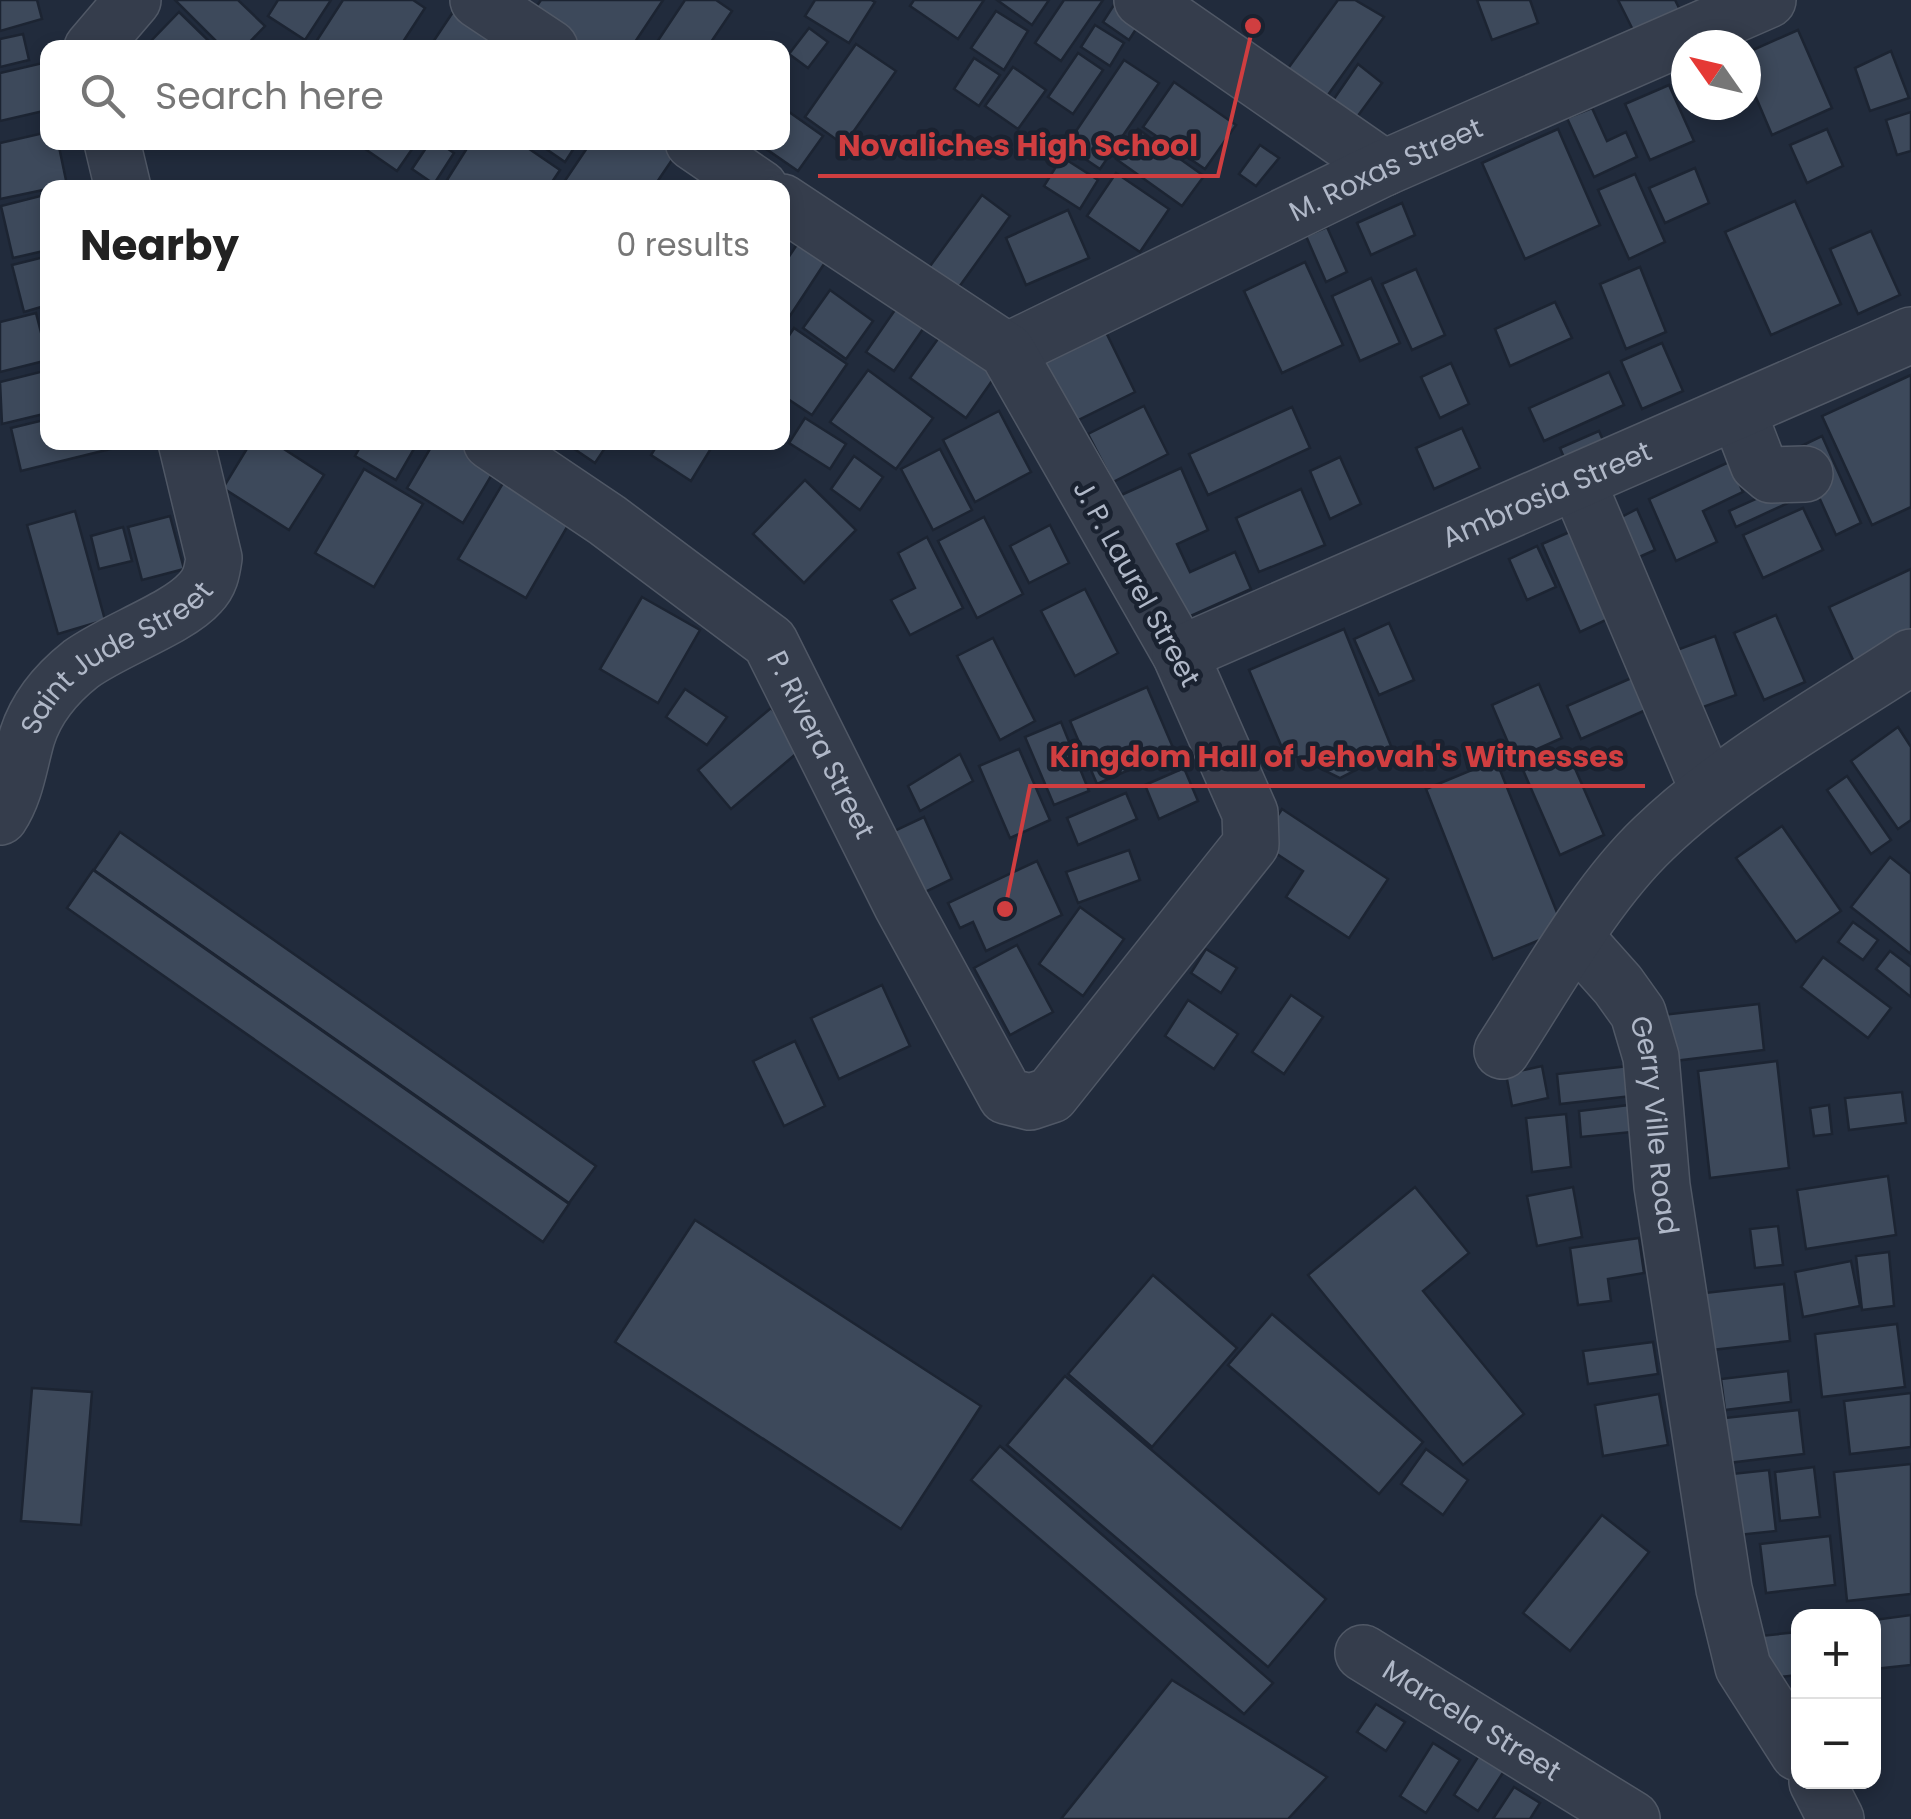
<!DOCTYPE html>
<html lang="en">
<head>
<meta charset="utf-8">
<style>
	body { margin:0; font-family:Poppins,sans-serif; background:#f6f6f6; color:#222 }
	.controls { position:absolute; right:30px; bottom:30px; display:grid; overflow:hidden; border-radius:20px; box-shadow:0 5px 15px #0003 }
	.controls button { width:90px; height:90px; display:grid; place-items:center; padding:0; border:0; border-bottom:2px solid #e0e0e0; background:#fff; color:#222; font:50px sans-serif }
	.compass { position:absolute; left:1671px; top:30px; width:90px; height:90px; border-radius:50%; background:#fff; box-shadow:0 5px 15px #0003; rotate:304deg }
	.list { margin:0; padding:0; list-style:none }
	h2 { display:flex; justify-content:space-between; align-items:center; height:130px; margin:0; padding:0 40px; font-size:42px }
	h2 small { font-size:32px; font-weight:400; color:#767676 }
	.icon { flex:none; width:55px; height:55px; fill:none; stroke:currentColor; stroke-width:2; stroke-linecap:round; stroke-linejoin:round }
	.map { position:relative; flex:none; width:1911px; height:1819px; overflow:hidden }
	.search { position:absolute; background:#fff; box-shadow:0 5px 15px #0003; left:40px; top:40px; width:750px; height:110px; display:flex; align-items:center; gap:25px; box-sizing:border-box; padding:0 35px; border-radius:20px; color:#767676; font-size:38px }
	.panel { position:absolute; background:#fff; box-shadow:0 5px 15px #0003; left:40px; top:180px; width:750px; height:270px; border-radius:20px }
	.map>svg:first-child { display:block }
</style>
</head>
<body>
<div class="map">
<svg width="1911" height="1819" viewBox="0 0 1911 1819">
	<rect width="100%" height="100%" fill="#212b3c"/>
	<g fill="#3d495b" stroke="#1c2432" stroke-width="2.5">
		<path d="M0 0H37L42 19 0 31Z"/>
		<path d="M175 0H238L265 26 244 48H223Z"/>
		<path d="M278 0H331L305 40 268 16Z"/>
		<path d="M343 0H413L425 8 399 48H312Z"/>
		<path d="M461 0 521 48H429Z"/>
		<path d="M541 0H663L631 48H575L529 17Z"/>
		<path d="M685 0H716L732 11 707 48H653Z"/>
		<path d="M815 0H871L875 2 849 43 805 16Z"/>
		<path d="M914 0H984L958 39 910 6Z"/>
		<path d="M997 0H1049L1032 25Z"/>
		<path d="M1064 0H1103L1061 61 1035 43Z"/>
		<path d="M1117 0 1147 12 1129 40 1103 22Z"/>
		<path d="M1338 0H1355L1384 17 1320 106 1281 78Z"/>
		<path d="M1477 0H1530L1538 23 1492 40Z"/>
		<path d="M1618 0H1675L1680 10 1636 36Z"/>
		<path d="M996 11 1028 31 1004 70 971 48Z"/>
		<path d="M179 12 216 48H156L150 42Z"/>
		<path d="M1095 25 1124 43 1110 66 1081 47Z"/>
		<path d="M809 28 828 42 808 68 789 54Z"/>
		<path d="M1798 30 1832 108 1772 135 1746 74V53Z"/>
		<path d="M23 34 29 60 0 67V39Z"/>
		<path d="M856 44 896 71 844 145 805 117Z"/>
		<path d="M1891 51 1909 98 1870 111 1855 68Z"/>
		<path d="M1078 53 1103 70 1073 114 1048 97Z"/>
		<path d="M974 58 1000 75 979 106 954 89Z"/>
		<path d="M1124 60 1159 83 1100 169 1066 146Z"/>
		<path d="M47 62 48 110 0 121V73Z"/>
		<path d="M1358 64 1382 83 1346 132 1323 115Z"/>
		<path d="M1013 67 1046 90 1018 129 985 106Z"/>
		<path d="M1174 82 1236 125 1205 169 1143 127Z"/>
		<path d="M1669 85 1694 141 1650 160 1625 104Z"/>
		<path d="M782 107 823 136 798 171 756 142H782Z"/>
		<path d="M1592 108 1607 141 1626 132 1637 157 1594 177 1567 118Z"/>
		<path d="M1911 112V151L1897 155 1886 120Z"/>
		<path d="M1138 129 1204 176 1182 206 1116 159Z"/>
		<path d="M1558 129 1600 225 1525 259 1482 163Z"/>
		<path d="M1827 129 1843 166 1807 183 1790 145Z"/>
		<path d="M48 132V142H58L67 185 0 199V143Z"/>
		<path d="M355 142H417L397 171Z"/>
		<path d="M430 142H438L454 153 434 184 412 169Z"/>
		<path d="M471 142H519L560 170 548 188H459L447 180Z"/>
		<path d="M536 142H578L565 162Z"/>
		<path d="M591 142H666L678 151 653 188H560Z"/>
		<path d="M1260 145 1279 158 1256 186 1239 174Z"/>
		<path d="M1062 157 1098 180 1080 209 1044 186Z"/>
		<path d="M1695 168 1709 203 1665 223 1649 188Z"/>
		<path d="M1116 173 1169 209 1140 252 1087 216Z"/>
		<path d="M1635 174 1665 242 1629 259 1598 190Z"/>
		<path d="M48 194V250L13 258 1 206Z"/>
		<path d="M982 195 1010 216 954 294 925 273Z"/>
		<path d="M1795 201 1841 304 1771 335 1725 232Z"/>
		<path d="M1402 203 1415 235 1371 255 1357 223Z"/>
		<path d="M1068 210 1089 258 1026 285 1006 238Z"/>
		<path d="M1327 227 1347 272 1326 282 1306 236Z"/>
		<path d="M1871 231 1900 295 1858 314 1830 249Z"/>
		<path d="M798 243 826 261 782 328V267Z"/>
		<path d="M48 256V305L24 312 12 265Z"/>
		<path d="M1305 262 1343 345 1282 373 1244 291Z"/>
		<path d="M1640 267 1666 332 1626 349 1600 284Z"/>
		<path d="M1416 269 1445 335 1412 350 1382 284Z"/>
		<path d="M1371 278 1400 343 1360 361 1332 296Z"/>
		<path d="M830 290 873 321 846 359 803 328Z"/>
		<path d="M1555 302 1572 338 1510 366 1495 329Z"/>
		<path d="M897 307 925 326 894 371 866 352Z"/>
		<path d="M36 313 48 360 0 372V322Z"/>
		<path d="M1101 322 1135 392 1064 427 1030 356Z"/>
		<path d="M794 328 847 364 812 415 782 395V346Z"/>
		<path d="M945 329 1001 368 966 418 910 378Z"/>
		<path d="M1662 343 1683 391 1642 409 1621 361Z"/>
		<path d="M1451 363 1469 404 1440 418 1421 377Z"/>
		<path d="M48 370V413L2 424 0 382Z"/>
		<path d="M868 370 933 418 896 469 830 422Z"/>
		<path d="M1609 372 1624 405 1544 441 1529 408Z"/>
		<path d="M1911 375V507L1872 525 1822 416Z"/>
		<path d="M1144 406 1168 454 1113 482 1088 434Z"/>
		<path d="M1292 407 1310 448 1208 495 1189 454Z"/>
		<path d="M999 411 1031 472 975 502 943 440Z"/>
		<path d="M805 418 846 444 830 469 789 443Z"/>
		<path d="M48 419V442H139L21 471 11 428Z"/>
		<path d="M1462 428 1480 468 1434 489 1416 448Z"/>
		<path d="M1599 431 1610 456 1571 474 1560 448Z"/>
		<path d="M1822 436 1861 523 1836 535 1797 448Z"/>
		<path d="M251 442H273L324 475 289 530 223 488Z"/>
		<path d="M363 442H418L396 480 355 456Z"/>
		<path d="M434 442H481L503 456 463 523 407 488Z"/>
		<path d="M564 442H609L595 463Z"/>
		<path d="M659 442H715L691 481 651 455Z"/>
		<path d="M940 449 972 510 933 530 901 469Z"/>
		<path d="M854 456 883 477 860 510 831 489Z"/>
		<path d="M1340 457 1361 504 1330 519 1310 471Z"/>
		<path d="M1729 462 1743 492 1703 511 1717 542 1676 561 1649 499Z"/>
		<path d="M512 468 578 508 526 598 458 559Z"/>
		<path d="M1181 468 1208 530 1177 544 1190 572 1235 552 1251 589 1175 623 1119 496Z"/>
		<path d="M364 469 423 504 374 587 315 553Z"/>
		<path d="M805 480 856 530 804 583 753 534Z"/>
		<path d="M1798 480 1805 495 1736 527 1729 511Z"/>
		<path d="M1301 489 1325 545 1259 572 1236 518Z"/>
		<path d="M1803 508 1823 550 1763 578 1743 535Z"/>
		<path d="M1637 509 1655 550 1628 562 1610 523Z"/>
		<path d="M75 511 105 620 58 634 27 525Z"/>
		<path d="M170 516 184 569 142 580 128 527Z"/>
		<path d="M984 517 1023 594 977 618 938 541Z"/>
		<path d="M1050 525 1069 563 1029 583 1010 546Z"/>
		<path d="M123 527 132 561 99 569 91 536Z"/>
		<path d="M1581 527 1619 614 1580 632 1542 544Z"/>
		<path d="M927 537 963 608 910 635 891 600 915 588 898 553Z"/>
		<path d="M1537 546 1556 587 1527 600 1509 559Z"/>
		<path d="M1911 569V636L1854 662 1829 607Z"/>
		<path d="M1085 589 1118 653 1075 676 1041 611Z"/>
		<path d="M642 597 700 630 658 703 600 669Z"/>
		<path d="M1776 615 1805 682 1764 700 1734 633Z"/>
		<path d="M1389 623 1414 680 1379 695 1354 639Z"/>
		<path d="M1344 629 1393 751 1340 778 1283 750 1249 670Z"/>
		<path d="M1715 636 1736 695 1695 710 1674 651Z"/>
		<path d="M993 638 1035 721 1000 740 957 656Z"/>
		<path d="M1643 673 1657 705 1581 739 1567 706Z"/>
		<path d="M1539 684 1562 738 1515 759 1492 705Z"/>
		<path d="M1147 687 1174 750 1097 784 1070 721Z"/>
		<path d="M685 689 727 717 707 745 666 717Z"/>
		<path d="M771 708 804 747 731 809 698 770Z"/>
		<path d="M1061 722 1089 791 1054 805 1025 737Z"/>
		<path d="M1898 727 1911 747V820L1898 829 1851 761Z"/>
		<path d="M1019 749 1050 820 1010 838 979 766Z"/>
		<path d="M1567 750 1604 835 1560 855 1523 770Z"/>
		<path d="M960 754 973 781 920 811 908 786Z"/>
		<path d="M1496 760 1564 930 1493 959 1426 789Z"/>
		<path d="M1184 768 1198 801 1159 819 1145 785Z"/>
		<path d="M1847 776 1891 840 1871 854 1827 790Z"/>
		<path d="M1126 793 1137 819 1078 845 1067 818Z"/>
		<path d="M1282 809 1388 879 1349 938 1286 897 1303 871 1260 843Z"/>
		<path d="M924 817 952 879 921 894 892 832Z"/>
		<path d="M1782 826 1841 911 1796 942 1736 858Z"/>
		<path d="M120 832 596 1166 569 1203 94 870Z"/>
		<path d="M1129 850 1140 880 1078 903 1066 872Z"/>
		<path d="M1890 857 1911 874V954L1851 907Z"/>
		<path d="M1037 861 1062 915 986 951 973 922 960 928 948 903Z"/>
		<path d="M93 870 569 1204 543 1242 67 908Z"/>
		<path d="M1080 907 1124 939 1083 996 1039 964Z"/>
		<path d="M1853 922 1878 940 1863 960 1838 942Z"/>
		<path d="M1017 945 1053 1012 1010 1035 974 968Z"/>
		<path d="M1206 949 1237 968 1221 993 1191 973Z"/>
		<path d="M1890 951 1911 967V997L1876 969Z"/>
		<path d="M1823 957 1891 1008 1868 1038 1801 987Z"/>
		<path d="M882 985 910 1046 839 1079 811 1018Z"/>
		<path d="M1291 995 1323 1017 1284 1074 1252 1052Z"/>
		<path d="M1188 1000 1238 1034 1214 1069 1165 1036Z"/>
		<path d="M1759 1004 1764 1050 1666 1062 1662 1015Z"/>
		<path d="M795 1041 825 1106 784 1126 753 1061Z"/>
		<path d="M1777 1061 1789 1168 1710 1178 1698 1071Z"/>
		<path d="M1542 1066 1548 1098 1512 1106 1506 1074Z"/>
		<path d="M1629 1066 1632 1096 1560 1104 1557 1074Z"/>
		<path d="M1902 1092 1906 1123 1849 1130 1845 1098Z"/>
		<path d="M1629 1105 1632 1132 1581 1137 1579 1111Z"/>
		<path d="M1829 1105 1832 1134 1814 1136 1810 1108Z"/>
		<path d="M1566 1114 1571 1167 1532 1172 1526 1118Z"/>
		<path d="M1888 1176 1896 1235 1806 1249 1797 1190Z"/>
		<path d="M1415 1187 1469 1253 1423 1291 1524 1414 1463 1465 1308 1275Z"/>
		<path d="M1573 1187 1582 1237 1537 1246 1527 1196Z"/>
		<path d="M695 1220 981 1406 901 1529 615 1342Z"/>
		<path d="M1778 1226 1783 1265 1755 1268 1750 1229Z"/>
		<path d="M1639 1238 1644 1273 1608 1279 1611 1301 1578 1305 1570 1248Z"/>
		<path d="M1889 1252 1894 1306 1862 1310 1856 1256Z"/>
		<path d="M1851 1261 1860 1306 1803 1317 1795 1272Z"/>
		<path d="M1153 1275 1237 1348 1152 1447 1068 1374Z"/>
		<path d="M1784 1284 1790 1341 1694 1352 1687 1295Z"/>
		<path d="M1272 1314 1423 1442 1379 1494 1228 1365Z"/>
		<path d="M1897 1324 1905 1387 1822 1397 1815 1334Z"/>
		<path d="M1653 1342 1658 1374 1588 1384 1583 1351Z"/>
		<path d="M1788 1371 1791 1402 1725 1410 1721 1379Z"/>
		<path d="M1065 1376 1326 1599 1268 1667 1007 1445Z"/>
		<path d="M32 1388 92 1392 81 1525 21 1521Z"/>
		<path d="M1911 1393V1447L1850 1454 1844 1401Z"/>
		<path d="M1659 1394 1668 1445 1603 1456 1595 1405Z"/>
		<path d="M1799 1410 1804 1454 1711 1465 1706 1420Z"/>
		<path d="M1000 1446 1273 1683 1244 1714 971 1480Z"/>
		<path d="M1426 1449 1468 1480 1443 1515 1401 1484Z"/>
		<path d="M1911 1464V1594L1847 1601 1834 1472Z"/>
		<path d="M1814 1467 1820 1517 1780 1521 1775 1472Z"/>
		<path d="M1769 1470 1776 1531 1719 1537 1713 1476Z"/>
		<path d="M1602 1515 1649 1552 1570 1651 1523 1613Z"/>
		<path d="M1830 1536 1835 1585 1766 1593 1760 1544Z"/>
		<path d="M1911 1615V1665L1874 1669V1620Z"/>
		<path d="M1798 1632V1675L1764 1679 1760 1636Z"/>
		<path d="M1172 1680 1327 1777 1288 1819H1061Z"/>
		<path d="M1376 1704 1405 1722 1386 1751 1357 1732Z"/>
		<path d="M1433 1743 1460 1760 1426 1813 1400 1796Z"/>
		<path d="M1483 1749 1508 1765 1478 1811 1454 1795Z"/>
		<path d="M1514 1787 1540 1803 1530 1819H1493Z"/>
	</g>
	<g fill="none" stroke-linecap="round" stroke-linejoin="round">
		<g stroke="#505866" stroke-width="58">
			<g id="minor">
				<path d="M478 0 550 48"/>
				<path d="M1142 0 1384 168"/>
				<path d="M92 48 133 0"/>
				<path d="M112 142 123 188"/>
				<path d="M693 142 760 188"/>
				<path id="s1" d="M1007 351 1384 168 1768 0"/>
				<path d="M1738 412 1758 464 1771 475 1805 474"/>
				<path id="s2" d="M491 442 607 520 770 642 901 904 1006 1096 1030 1102 1051 1095 1251 844 1250 813 1180 654 1007 351 782 202"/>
				<path d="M1578 483 1708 790"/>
				<path id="s3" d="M1180 654 1911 335"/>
				<path id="s4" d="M0 817C16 793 19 765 27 737 36 708 57 683 81 664 114 640 177 619 200 593 210 583 212 572 214 558L186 442"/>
				<path id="s5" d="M1577 939 1618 985 1638 1013 1651 1057 1662 1186 1724 1589 1743 1667 1798 1753"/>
				<path d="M1502 1051C1547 982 1595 894 1654 838 1729 766 1824 714 1911 657"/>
				<path id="s6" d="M1363 1653 1632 1819"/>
				<path d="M1817 1782 1836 1819"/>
			</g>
		</g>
		<use href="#minor" stroke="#353d4c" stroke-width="55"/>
	</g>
	<g text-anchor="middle" stroke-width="9" stroke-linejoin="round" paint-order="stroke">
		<g font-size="28" fill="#b0b8c8" stroke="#1a2230">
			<text dy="10" stroke="none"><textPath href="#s1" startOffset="420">M. Roxas Street</textPath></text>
			<text dy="10" stroke="none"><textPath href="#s3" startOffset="400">Ambrosia Street</textPath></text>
			<text transform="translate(1137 583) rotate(61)" y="10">J. P. Laurel Street</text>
			<text dy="10" stroke="none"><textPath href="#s4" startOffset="208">Saint Jude Street</textPath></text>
			<text dy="10" stroke="none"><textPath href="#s2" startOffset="458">P. Rivera Street</textPath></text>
			<text dy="10" stroke="none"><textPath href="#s5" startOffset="210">Gerry Ville Road</textPath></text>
			<text dy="10" stroke="none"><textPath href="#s6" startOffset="128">Marcela Street</textPath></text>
		</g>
	</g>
	<path fill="none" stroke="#d03e40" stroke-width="4" d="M1253 26L1218 176H818M1005 909L1030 786H1645"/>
	<g fill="#d03e40" stroke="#1a2230" stroke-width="4">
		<circle cx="1253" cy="26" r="10"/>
		<circle cx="1005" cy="909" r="10"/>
	</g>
	<g font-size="30" text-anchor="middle" font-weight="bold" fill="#d03e40" stroke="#1a2230" stroke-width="9" stroke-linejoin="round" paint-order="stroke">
		<text x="1018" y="156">Novaliches High School</text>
		<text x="1337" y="767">Kingdom Hall of Jehovah's Witnesses</text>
	</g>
</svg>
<div class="controls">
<button>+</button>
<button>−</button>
</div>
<svg class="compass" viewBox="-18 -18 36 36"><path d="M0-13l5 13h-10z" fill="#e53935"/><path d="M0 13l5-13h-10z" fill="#767676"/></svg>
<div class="search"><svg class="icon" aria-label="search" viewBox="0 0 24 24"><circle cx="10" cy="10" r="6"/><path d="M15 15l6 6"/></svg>Search here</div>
<section class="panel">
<h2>Nearby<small>0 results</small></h2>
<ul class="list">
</ul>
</section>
</div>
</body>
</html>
